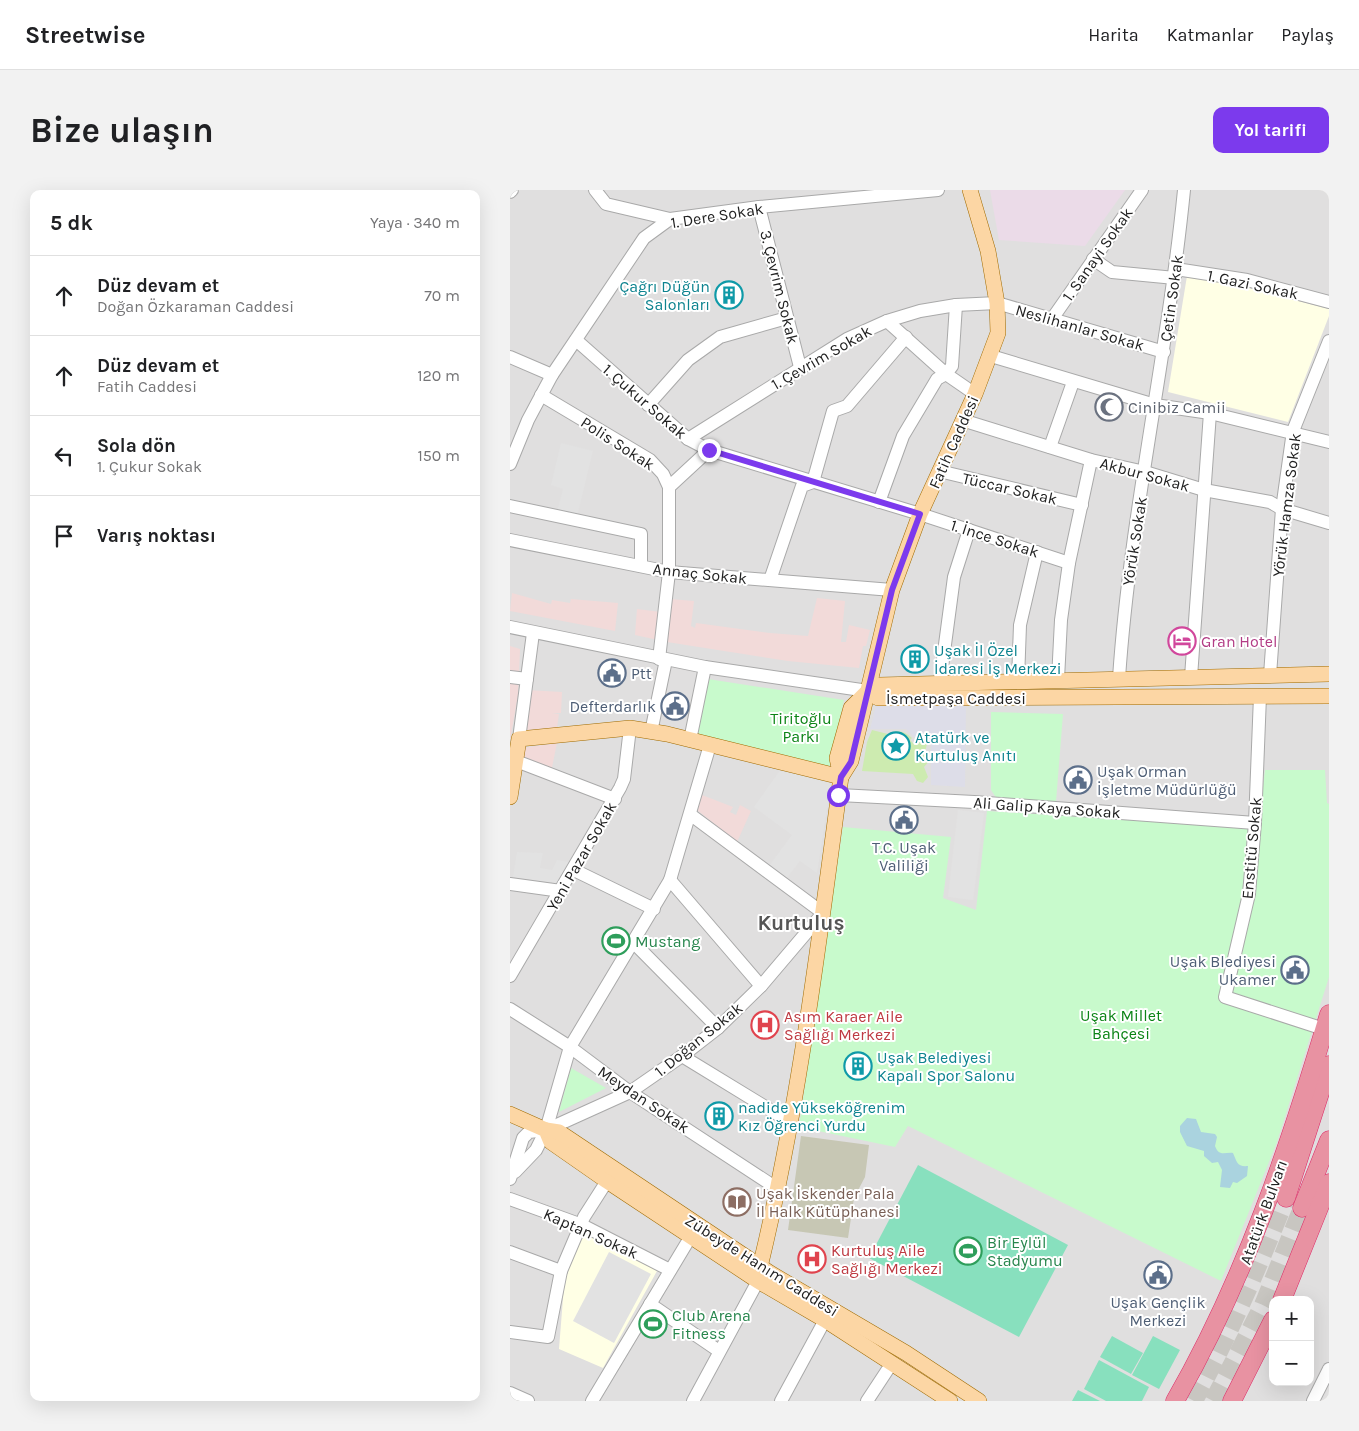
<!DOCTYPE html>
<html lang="tr">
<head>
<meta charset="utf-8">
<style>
	body { margin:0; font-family:Karla,sans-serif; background:#f2f2f2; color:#202124 }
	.controls { position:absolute; right:15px; bottom:15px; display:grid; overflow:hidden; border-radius:10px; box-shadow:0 5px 20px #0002 }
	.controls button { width:45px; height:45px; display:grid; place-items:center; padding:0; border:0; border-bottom:1px solid #e0e0e0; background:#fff; color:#202124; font:25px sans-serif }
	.stop { position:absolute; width:15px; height:15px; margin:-11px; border:4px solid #7c3aed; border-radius:50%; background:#fff }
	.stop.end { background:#7c3aed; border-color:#fff; box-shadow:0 1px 5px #0008 }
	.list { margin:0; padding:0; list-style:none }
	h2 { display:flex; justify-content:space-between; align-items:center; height:65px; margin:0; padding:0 20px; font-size:21px }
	h2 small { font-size:16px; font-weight:400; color:#757577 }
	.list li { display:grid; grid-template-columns:32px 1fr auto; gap:15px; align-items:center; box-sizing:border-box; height:80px; padding:0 20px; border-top:1px solid #e0e0e0 }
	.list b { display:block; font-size:19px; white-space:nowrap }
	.list p { margin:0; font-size:16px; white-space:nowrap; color:#757577 }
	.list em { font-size:16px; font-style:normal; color:#757577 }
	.icon { flex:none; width:28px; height:28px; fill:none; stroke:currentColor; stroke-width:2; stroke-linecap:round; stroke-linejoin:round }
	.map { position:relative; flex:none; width:819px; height:1211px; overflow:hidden; border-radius:10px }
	header { display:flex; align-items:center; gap:30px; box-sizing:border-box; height:70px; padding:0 25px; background:#fff; border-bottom:1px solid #e0e0e0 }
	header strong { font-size:24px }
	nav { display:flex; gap:28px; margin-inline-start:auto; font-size:18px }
	.intro { display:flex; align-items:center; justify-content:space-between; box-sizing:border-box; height:120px; padding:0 30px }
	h1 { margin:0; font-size:35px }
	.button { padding:12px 22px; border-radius:10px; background:#7c3aed; color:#fff; font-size:18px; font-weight:700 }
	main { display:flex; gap:30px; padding:0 30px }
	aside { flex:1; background:#fff; border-radius:10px; box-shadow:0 5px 20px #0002 }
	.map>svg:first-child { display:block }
</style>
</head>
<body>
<header>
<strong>Streetwise</strong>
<nav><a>Harita</a><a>Katmanlar</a><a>Paylaş</a></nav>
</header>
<div class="intro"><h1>Bize ulaşın</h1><a class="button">Yol tarifi</a></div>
<main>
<aside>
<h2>5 dk<small>Yaya · 340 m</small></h2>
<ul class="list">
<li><svg class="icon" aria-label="ahead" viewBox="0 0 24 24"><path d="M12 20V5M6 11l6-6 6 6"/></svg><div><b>Düz devam et</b><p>Doğan Özkaraman Caddesi</p></div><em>70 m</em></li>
<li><svg class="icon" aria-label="ahead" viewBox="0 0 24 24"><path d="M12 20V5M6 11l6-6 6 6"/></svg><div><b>Düz devam et</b><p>Fatih Caddesi</p></div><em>120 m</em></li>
<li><svg class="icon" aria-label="left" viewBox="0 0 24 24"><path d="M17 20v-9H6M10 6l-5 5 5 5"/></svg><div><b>Sola dön</b><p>1. Çukur Sokak</p></div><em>150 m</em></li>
<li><svg class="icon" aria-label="arrive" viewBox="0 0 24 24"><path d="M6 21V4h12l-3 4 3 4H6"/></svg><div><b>Varış noktası</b></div></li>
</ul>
</aside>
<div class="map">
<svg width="819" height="1211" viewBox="0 0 819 1211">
	<rect width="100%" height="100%" fill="#f2efe9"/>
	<path fill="#e0dfdf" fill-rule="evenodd" d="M0 0H819V1211H0ZM763 1110H800V1192H763Z"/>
	<g fill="#f2dad9">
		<path d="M2 403 41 414 42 410 60 413 61 409 108 413 105 441 0 421Z"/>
		<path d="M307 408 335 411 331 452H336L339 435 360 440 356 456H353L349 478 278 471 157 452 160 409 184 411 181 436 185 438 186 433 260 443 298 446Z"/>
		<path d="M127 419 151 422 148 450 125 445Z"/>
		<path d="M0 456 10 459 8 505 0 550Z"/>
		<path d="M17 500 52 502 51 523H42L49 524 47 538 17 540 15 538Z"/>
		<path d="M47 553 41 582 11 570 12 558Z"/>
		<path d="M192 605 223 617 220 622 226 625 230 615 241 621 227 652 216 646 217 644 187 620Z"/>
	</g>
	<path fill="#ebdbe8" d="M480 0H615L575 56 489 50Z"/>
	<g fill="#ffffe5">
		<path d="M677 86 734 97 819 119V126L778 232 658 202Z"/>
		<path d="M75 1042 147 1081 93 1178 49 1159 55 1083Z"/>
	</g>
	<path fill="#c7c7b4" d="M291 946 359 955 355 987 344 1008 338 1048 278 1040Z"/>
	<path fill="#cdebb0" d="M362 540 378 544C387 539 395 541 402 548L400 550 405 555 407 552 417 554 415 562 421 569 414 577 418 587 413 593 407 591 403 584 352 581 357 552Z"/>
	<g fill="#c8facc">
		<path d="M198 489 334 510 319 578 183 547Z"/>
		<path d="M481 522 553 524 546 612 487 609 481 600Z"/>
		<path d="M755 580H815L817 613 819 614V787L767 952 711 1091 398 936 385 957 289 937 333 637 441 647 433 708 466 720 477 621 748 638Z"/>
		<path d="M61 878 96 898 49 922Z"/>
	</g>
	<g fill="#88e0be">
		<path d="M408 975 558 1055 509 1147 359 1068Z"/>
		<path d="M602 1146 633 1163 621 1184 590 1167Z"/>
		<path d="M643 1146 670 1160 649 1199 622 1185Z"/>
		<path d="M589 1170 639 1197 632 1211H596L574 1199Z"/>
		<path d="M568 1200 590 1211H562Z"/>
	</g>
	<g fill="#e2e2e2">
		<path d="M51 253 83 261 67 327 47 322 53 299 41 295Z"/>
		<path d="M271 579 319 590 321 593 307 683 290 671 276 689 259 676 282 645 244 617Z"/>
		<path d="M448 620 474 623 463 710 438 707Z"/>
		<path d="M7 662 33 663 30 678 42 680 47 670 64 673 52 694 3 687Z"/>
		<path d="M99 1062 141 1084 104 1153 63 1131Z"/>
	</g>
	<path fill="#dddde8" d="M456 515 455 597 421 595V551L406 549 396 539H360L366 516Z"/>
	<path fill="#aad3df" d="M677 928 686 929 691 942 705 944 707 947 705 956C709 967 715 962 723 963 727 972 727 977 738 976L737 986 727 993 723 992 720 998 710 997 712 980 708 972 702 973 694 966V961L677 956 670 942V936Z"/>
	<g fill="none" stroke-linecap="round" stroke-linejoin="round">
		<g stroke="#c8c6c1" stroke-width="18" stroke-dasharray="18 9" stroke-linecap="butt">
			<path d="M684 1211C719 1145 748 1078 776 1008"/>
			<path d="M703 1211 753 1115 792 1018"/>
		</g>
		<g stroke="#a9a9a9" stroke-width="14">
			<g id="minor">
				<path d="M85 0 96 14 160 29"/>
				<path d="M0 2 2 0"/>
				<path d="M249 17 290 177"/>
				<path d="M583 69 602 82 665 88"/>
				<path d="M666 79 737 90 819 112"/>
				<path d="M542 129 632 0"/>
				<path d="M377 131 436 184 465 204"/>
				<path d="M66 150 178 249 199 260 410 324 559 373"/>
				<path d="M481 166 645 215 700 223 819 252"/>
				<path d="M0 167 42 185"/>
				<path d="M31 205 140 270 153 284 159 297V382L149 469"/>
				<path d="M138 215 178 170 210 147 277 128"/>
				<path d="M452 230 581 270 635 282 694 300 760 312 772 319 819 333"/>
				<path d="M178 249 337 149 377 131 410 121 446 115 487 113 654 162"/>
				<path d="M540 257 563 192"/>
				<path d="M0 274 18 230 42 185 134 48 160 29 249 17 428 0"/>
				<path d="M429 281 572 315"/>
				<path d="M159 297 199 260"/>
				<path d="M369 312 393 246 427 189 436 184 442 176 446 115"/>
				<path d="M0 316 131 344V376"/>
				<path d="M0 350 159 382 382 400"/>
				<path d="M260 390 292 296 303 292 323 221 337 216 396 147"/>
				<path d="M0 437 195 477 358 501"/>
				<path d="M760 485 772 319 783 241 819 151"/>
				<path d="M0 487 17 489"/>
				<path d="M681 487 700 223"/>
				<path d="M609 488C620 325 658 163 674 0"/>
				<path d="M548 489 551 430 559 373 581 270"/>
				<path d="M508 490 510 435 527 362"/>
				<path d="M430 492 444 387 459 340"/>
				<path d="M750 506 745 633 739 704 715 807 814 839"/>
				<path d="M141 542 156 470"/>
				<path d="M9 549 23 443"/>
				<path d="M180 550 195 477"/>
				<path d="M6 571 105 609"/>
				<path d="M329 605 464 612 745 633"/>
				<path d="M64 680 144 719"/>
				<path d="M160 690 251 796"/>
				<path d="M0 694 51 701"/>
				<path d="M123 752 208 838"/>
				<path d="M0 786 110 598 114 589 120 538"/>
				<path d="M0 819 60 857 120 902 268 999"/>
				<path d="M172 866 280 932"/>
				<path d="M5 982 26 960 36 940 60 857 160 690 200 555"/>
				<path d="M0 989 13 948 19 942 36 940 120 902 172 866 208 838 251 796 313 723 181 625"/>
				<path d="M0 1009 72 1035 160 1080"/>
				<path d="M0 1062 51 1081"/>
				<path d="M140 1114 209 1161"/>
				<path d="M0 1142 38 1147 51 1081 74 1027 97 991"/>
				<path d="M0 1203 18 1211"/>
				<path d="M82 1211 181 1046"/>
				<path d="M183 1211 248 1091 255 1086"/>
				<path d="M271 1211 315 1130"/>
				<path d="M357 1211 382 1173"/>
				<path d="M803 1211 819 1179"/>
			</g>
		</g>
		<g stroke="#a06b00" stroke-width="16">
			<g id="major">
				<path d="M358 501 368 508 819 506"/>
				<path d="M331 587 341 571 382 400 410 324 465 204 488 143 487 113 478 61 460 0"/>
				<path d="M0 607 9 549 120 538 157 544 331 587"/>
				<path d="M0 924 36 940 41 952 97 991 248 1091 315 1130 440 1211"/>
				<path d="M36 940 49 942 260 1083 396 1163 469 1211"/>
				<path d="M250 1077C289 916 309 751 331 587L327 568 341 518 358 501 369 495 819 484"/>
			</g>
		</g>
		<g stroke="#dc2a67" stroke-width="19">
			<g id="highway">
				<path d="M776 1008 819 875"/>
				<path d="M792 1018 819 950"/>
				<path d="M772 1110 819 993"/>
				<path d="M665 1211C735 1089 779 958 819 824"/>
				<path d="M722 1211 763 1130"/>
			</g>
		</g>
		<use href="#minor" stroke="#fff" stroke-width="12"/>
		<use href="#major" stroke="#fcd6a4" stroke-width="15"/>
		<use href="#highway" stroke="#e892a2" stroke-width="18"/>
	</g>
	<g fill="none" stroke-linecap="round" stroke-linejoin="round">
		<path stroke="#7c3aed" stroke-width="6" d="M199 260 410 324 382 400 341 572 331 587 328 605"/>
	</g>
	<defs>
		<g id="building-ring" transform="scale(1.4375)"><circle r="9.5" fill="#fff" stroke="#0f9aa8" stroke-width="1.5"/><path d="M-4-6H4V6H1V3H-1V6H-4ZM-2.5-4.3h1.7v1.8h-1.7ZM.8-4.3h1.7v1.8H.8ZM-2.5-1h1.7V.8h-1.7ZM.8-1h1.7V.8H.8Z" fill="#0f9aa8"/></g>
		<g id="mosque-ring" transform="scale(1.4375)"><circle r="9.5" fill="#fff" stroke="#6b7280" stroke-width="1.5"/><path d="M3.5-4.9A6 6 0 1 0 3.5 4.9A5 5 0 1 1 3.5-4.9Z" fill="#6b7280"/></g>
		<g id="hotel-ring" transform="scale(1.4375)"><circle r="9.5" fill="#fff" stroke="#d1479c" stroke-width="1.5"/><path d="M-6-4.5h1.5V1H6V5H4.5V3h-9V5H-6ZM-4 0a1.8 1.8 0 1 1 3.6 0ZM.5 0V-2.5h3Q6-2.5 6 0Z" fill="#d1479c"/></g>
		<g id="civic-ring" transform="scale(1.4375)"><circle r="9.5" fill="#fff" stroke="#5c6f8a" stroke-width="1.5"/><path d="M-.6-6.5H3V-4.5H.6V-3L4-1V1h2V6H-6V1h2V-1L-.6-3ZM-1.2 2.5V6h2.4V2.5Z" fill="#5c6f8a"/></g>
		<g id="sight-ring" transform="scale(1.4375)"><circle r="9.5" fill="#fff" stroke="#0f9aa8" stroke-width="1.5"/><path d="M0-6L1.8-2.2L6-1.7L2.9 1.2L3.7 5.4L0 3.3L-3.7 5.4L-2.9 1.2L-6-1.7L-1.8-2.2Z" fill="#0f9aa8"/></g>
		<g id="stadium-ring" transform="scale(1.4375)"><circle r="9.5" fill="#fff" stroke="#2e9e5b" stroke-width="1.5"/><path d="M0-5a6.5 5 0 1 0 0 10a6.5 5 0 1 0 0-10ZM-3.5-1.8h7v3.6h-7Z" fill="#2e9e5b"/></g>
		<g id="hospital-ring" transform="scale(1.4375)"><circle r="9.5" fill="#fff" stroke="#e0444e" stroke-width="1.5"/><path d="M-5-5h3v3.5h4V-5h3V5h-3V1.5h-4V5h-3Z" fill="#e0444e"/></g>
		<g id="library-ring" transform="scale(1.4375)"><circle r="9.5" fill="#fff" stroke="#8d6e63" stroke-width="1.5"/><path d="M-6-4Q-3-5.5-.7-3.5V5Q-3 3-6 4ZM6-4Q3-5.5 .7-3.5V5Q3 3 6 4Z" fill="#8d6e63"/></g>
	</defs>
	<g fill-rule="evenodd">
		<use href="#building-ring" x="219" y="105"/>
		<use href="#mosque-ring" x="599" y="217"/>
		<use href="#hotel-ring" x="672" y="451"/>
		<use href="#building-ring" x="405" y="469"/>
		<use href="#civic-ring" x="102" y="483"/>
		<use href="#civic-ring" x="165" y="516"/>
		<use href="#sight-ring" x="386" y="556"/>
		<use href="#civic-ring" x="568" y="590"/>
		<use href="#civic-ring" x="394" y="630"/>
		<use href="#stadium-ring" x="106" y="751"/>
		<use href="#civic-ring" x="785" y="780"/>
		<use href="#hospital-ring" x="255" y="835"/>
		<use href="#building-ring" x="348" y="876"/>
		<use href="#building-ring" x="209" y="926"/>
		<use href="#library-ring" x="227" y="1012"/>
		<use href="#stadium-ring" x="458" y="1061"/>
		<use href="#hospital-ring" x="302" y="1069"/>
		<use href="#civic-ring" x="648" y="1085"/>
		<use href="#stadium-ring" x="143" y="1134"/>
	</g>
	<g text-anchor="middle" stroke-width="4" stroke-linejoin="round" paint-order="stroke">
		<g font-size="16" fill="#222" stroke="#fff">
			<text transform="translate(207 25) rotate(-9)" y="6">1. Dere Sokak</text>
			<text transform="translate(587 64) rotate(-55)" y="6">1. Sanayi Sokak</text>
			<text transform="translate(743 94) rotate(12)" y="6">1. Gazi Sokak</text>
			<text transform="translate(270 97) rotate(76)" y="6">3. Çevrim Sokak</text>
			<text transform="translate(661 108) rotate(-82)" y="6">Çetin Sokak</text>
			<text transform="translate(570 137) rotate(16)" y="6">Neslihanlar Sokak</text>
			<text transform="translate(311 167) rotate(-30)" y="6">1. Çevrim Sokak</text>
			<text transform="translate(135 211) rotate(41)" y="6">1. Çukur Sokak</text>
			<text transform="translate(443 252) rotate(-66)" y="6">Fatih Caddesi</text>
			<text transform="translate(108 253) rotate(33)" y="6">Polis Sokak</text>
			<text transform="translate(635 284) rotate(15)" y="6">Akbur Sokak</text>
			<text transform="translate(500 298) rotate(13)" y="6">Tüccar Sokak</text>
			<text transform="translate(776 315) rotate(-83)" y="6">Yörük Hamza Sokak</text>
			<text transform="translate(485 348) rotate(18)" y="6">1. İnce Sokak</text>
			<text transform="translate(624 351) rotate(-81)" y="6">Yörük Sokak</text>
			<text transform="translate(190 383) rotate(6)" y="6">Annaç Sokak</text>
			<text x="446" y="514">İsmetpaşa Caddesi</text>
			<text transform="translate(537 617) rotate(4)" y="6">Ali Galip Kaya Sokak</text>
			<text transform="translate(741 658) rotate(-85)" y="6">Enstitü Sokak</text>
			<text transform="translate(71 666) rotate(-60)" y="6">Yeni Pazar Sokak</text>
			<text transform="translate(188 849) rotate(-39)" y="6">1. Doğan Sokak</text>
			<text transform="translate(134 909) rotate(34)" y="6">Meydan Sokak</text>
			<text transform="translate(753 1022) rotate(-70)" y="6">Atatürk Bulvarı</text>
			<text transform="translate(81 1043) rotate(24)" y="6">Kaptan Sokak</text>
			<text transform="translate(252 1075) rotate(32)" y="6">Zübeyde Hanım Caddesi</text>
		</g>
		<g font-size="16" fill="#0d838f" stroke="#fff" text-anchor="start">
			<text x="200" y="102" text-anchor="end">Çağrı Düğün<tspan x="200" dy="18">Salonları</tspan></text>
			<text x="424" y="466">Uşak İl Özel<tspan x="424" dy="18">İdaresi İş Merkezi</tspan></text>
			<text x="405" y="553">Atatürk ve<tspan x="405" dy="18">Kurtuluş Anıtı</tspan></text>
			<text x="367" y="873">Uşak Belediyesi<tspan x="367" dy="18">Kapalı Spor Salonu</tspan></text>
			<text x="228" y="923">nadide Yükseköğrenim<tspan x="228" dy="18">Kız Öğrenci Yurdu</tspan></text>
		</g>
		<g font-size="16" fill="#5b616d" stroke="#fff" text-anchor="start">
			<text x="618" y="223">Cinibiz Camii</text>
		</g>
		<g font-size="16" fill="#b23c85" stroke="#fff" text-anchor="start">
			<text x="691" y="457">Gran Hotel</text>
		</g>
		<g font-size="16" fill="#4e5e75" stroke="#fff" text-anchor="start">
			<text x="121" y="489">Ptt</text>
			<text x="146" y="522" text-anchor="end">Defterdarlık</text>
			<text x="587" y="587">Uşak Orman<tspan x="587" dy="18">İşletme Müdürlüğü</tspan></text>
			<text x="394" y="663" text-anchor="middle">T.C. Uşak<tspan x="394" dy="18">Valiliği</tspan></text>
			<text x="766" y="777" text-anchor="end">Uşak Blediyesi<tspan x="766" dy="18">Ukamer</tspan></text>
			<text x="648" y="1118" text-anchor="middle">Uşak Gençlik<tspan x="648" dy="18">Merkezi</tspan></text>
		</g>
		<g font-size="16" fill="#0c8416" stroke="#fff">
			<text x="291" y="534">Tiritoğlu<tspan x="291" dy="18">Parkı</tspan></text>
			<text x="611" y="831">Uşak Millet<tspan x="611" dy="18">Bahçesi</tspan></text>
		</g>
		<g font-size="16" fill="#27864d" stroke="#fff" text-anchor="start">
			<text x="125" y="757">Mustang</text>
			<text x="477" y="1058">Bir Eylül<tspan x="477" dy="18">Stadyumu</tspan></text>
			<text x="162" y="1131">Club Arena<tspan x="162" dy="18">Fitness</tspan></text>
		</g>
		<g font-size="16" fill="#be3a42" stroke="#fff" text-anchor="start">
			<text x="274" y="832">Asım Karaer Aile<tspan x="274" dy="18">Sağlığı Merkezi</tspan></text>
			<text x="321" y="1066">Kurtuluş Aile<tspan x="321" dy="18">Sağlığı Merkezi</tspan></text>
		</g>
		<g font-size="16" fill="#785e54" stroke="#fff" text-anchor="start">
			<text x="246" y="1009">Uşak İskender Pala<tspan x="246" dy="18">İl Halk Kütüphanesi</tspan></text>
		</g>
		<g font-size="21" font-weight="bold" fill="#555" stroke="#fff">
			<text x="291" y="740">Kurtuluş</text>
		</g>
	</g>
</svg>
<div class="controls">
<button>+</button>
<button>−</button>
</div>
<div class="stop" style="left:328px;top:605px"></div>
<div class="stop end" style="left:199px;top:260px"></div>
</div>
</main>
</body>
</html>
